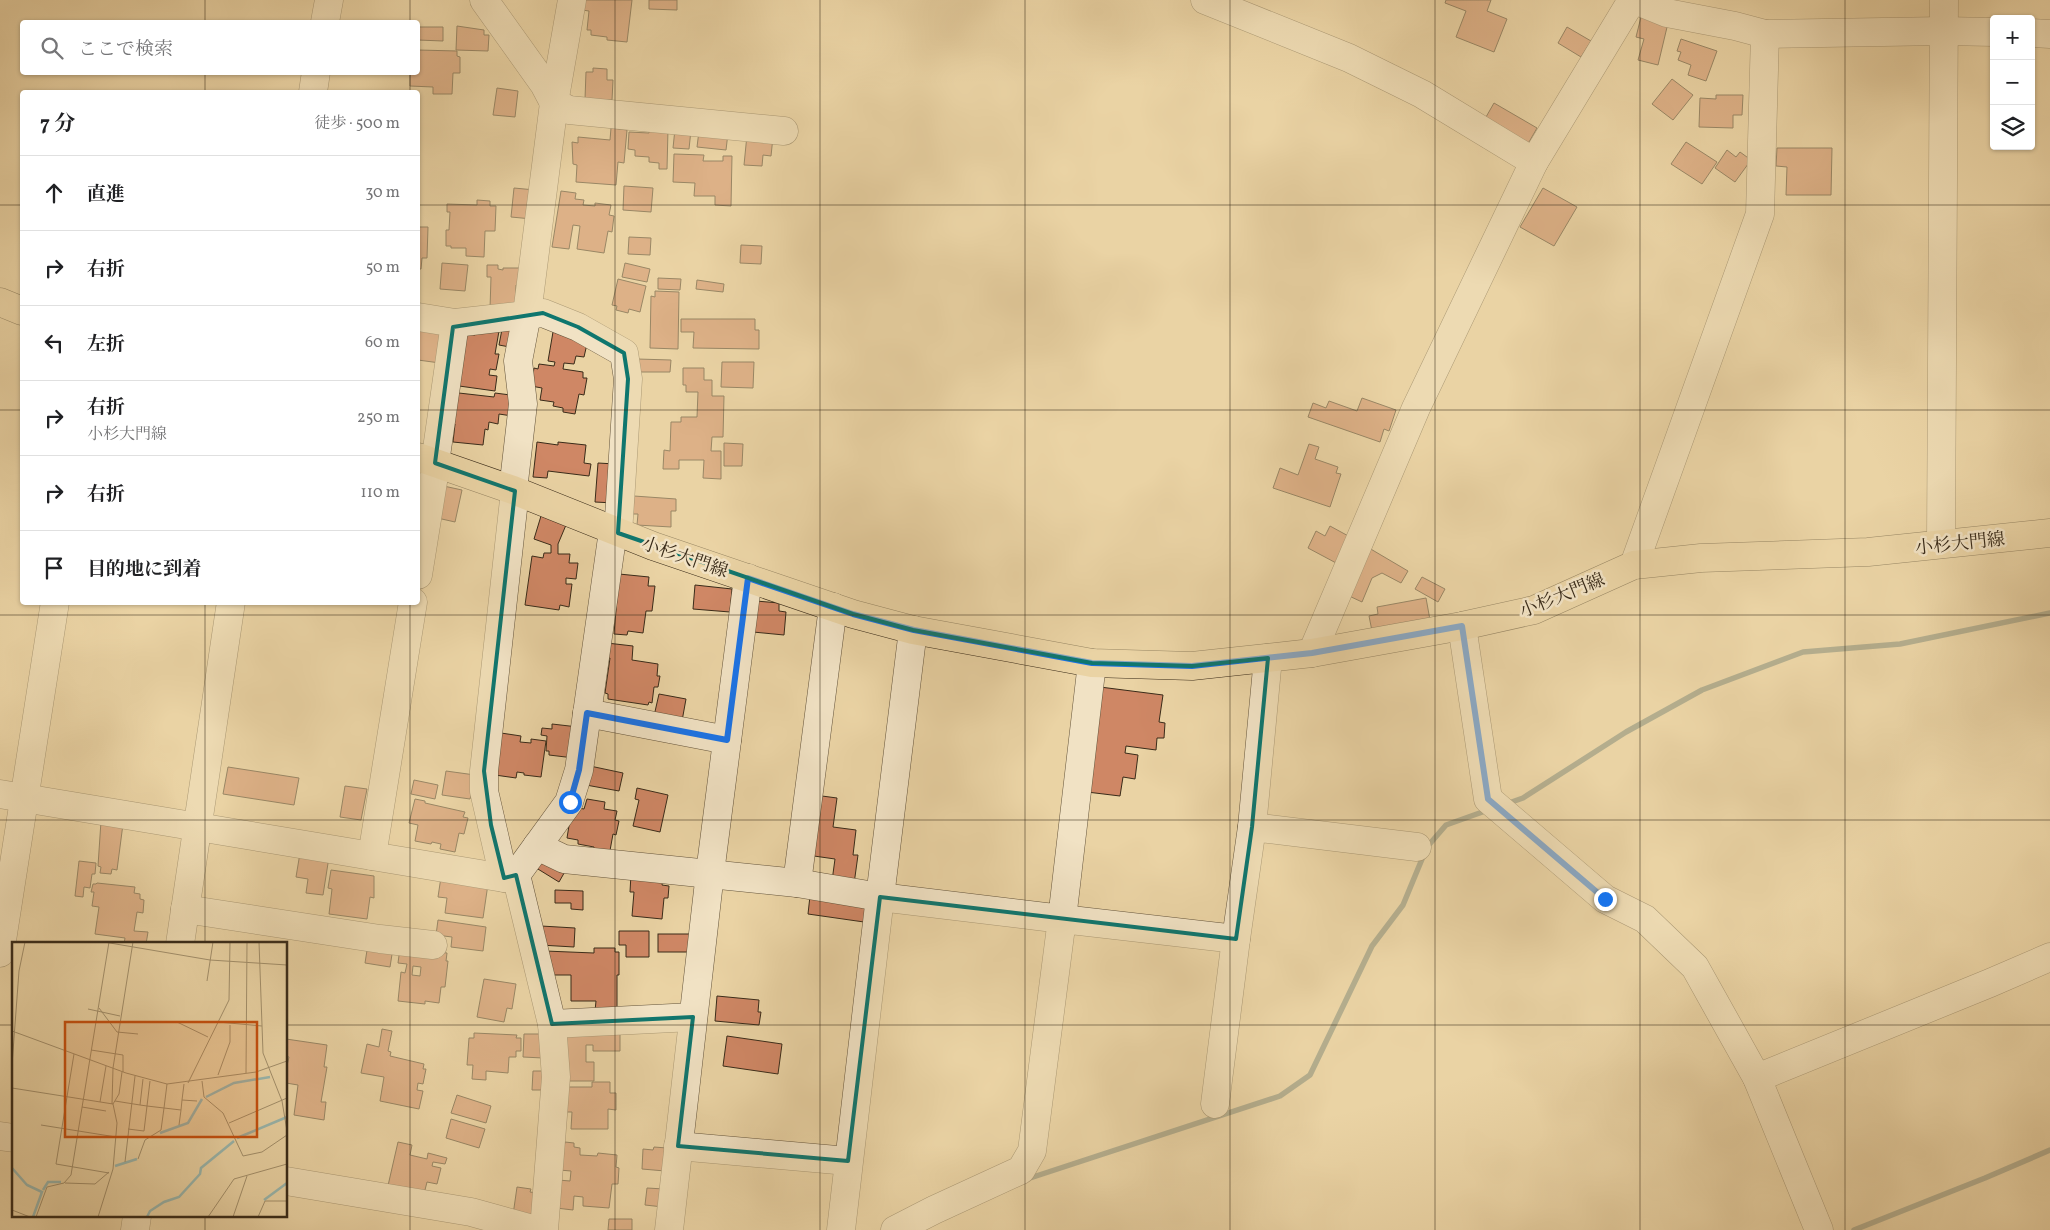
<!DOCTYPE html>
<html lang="ja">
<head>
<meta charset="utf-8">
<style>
	body { margin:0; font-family:Vollkorn,"Noto Serif JP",serif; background:#f2f2f2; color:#202124 }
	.controls { position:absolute; right:15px; top:15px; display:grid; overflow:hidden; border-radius:5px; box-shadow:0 1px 4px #0004 }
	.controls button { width:45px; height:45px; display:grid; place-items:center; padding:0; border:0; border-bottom:1px solid #e0e0e0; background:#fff; color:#202124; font:25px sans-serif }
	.stop { position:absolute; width:15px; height:15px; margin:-11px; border:4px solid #1a73e8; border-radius:50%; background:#fff }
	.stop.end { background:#1a73e8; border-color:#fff; box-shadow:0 1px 5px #0008 }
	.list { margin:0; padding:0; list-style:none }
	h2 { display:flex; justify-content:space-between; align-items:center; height:65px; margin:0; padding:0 20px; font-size:21px }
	h2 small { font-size:16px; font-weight:400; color:#757577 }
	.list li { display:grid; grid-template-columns:32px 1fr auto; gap:15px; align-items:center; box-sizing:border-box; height:75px; padding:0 20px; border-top:1px solid #e0e0e0 }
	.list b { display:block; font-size:19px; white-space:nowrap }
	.list p { margin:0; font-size:16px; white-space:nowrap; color:#757577 }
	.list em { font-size:16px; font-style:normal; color:#757577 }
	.icon { flex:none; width:28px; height:28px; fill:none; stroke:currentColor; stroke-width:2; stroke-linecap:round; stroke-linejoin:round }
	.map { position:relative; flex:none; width:2050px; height:1230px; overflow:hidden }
	.search { position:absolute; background:#fff; box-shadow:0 1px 4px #0004; left:20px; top:20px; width:400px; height:55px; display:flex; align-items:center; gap:12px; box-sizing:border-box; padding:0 18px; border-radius:5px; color:#757577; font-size:19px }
	.panel { position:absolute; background:#fff; box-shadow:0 1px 4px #0004; left:20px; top:90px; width:400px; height:515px; border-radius:5px }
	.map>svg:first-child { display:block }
</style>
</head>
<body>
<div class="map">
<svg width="2050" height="1230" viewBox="0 0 2050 1230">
	<rect width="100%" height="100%" fill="#ead3a4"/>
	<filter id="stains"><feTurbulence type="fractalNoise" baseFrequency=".004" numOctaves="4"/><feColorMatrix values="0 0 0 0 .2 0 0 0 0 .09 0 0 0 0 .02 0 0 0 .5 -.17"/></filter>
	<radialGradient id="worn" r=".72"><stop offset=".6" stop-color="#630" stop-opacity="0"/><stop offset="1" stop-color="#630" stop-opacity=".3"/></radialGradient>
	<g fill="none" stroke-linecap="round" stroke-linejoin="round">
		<g stroke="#737f72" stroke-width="5.5">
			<path d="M1506 804 1523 798 1626 732 1702 690 1803 652 1900 644 2050 613"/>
			<path d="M1027 1179 1280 1096 1310 1075 1372 946 1403 905 1427 847 1446 825 1488 810"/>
			<path d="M1854 1230 1985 1178 2050 1150"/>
		</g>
	</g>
	<g fill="#cf8765" stroke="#392b19" fill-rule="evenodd">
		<path d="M583 0H632L627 42 607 40V37L591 35V30H587L589 11 582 10Z"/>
		<path d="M649 0H677V10L649 9Z"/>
		<path d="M1446 0H1491L1487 11 1507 19 1494 52 1456 37 1466 11 1445 3Z"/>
		<path d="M1641 17 1668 23 1658 65 1638 60 1644 39 1636 37Z"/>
		<path d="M457 26 484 30V35H489L488 51 456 50Z"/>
		<path d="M418 27H443V41L418 40Z"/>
		<path d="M1567 27 1591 41 1581 57 1558 43Z"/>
		<path d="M1681 39 1717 51 1706 81 1688 75 1691 65 1678 60 1681 52 1677 51Z"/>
		<path d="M418 50 457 51V56L460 57V73H453L452 94H433V87L410 86V72H418Z"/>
		<path d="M593 68 607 69V80H613L612 100 585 99 586 72H593Z"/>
		<path d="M1672 79 1693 95 1673 120 1652 104Z"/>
		<path d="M497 88 518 91 515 117 493 115Z"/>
		<path d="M1716 95H1743L1742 115H1733V128L1699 127 1700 98 1716 99Z"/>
		<path d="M1494 103 1537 128 1525 149 1482 124Z"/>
		<path d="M611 128 627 130 624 163 618 162 616 185 576 182 577 165 573 164 572 142 578 143V137L610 140Z"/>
		<path d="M649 128 668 129 667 169H659V163L649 162V157L635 156V150L628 149 629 132 649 133Z"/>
		<path d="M675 129 691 130 689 149 673 148Z"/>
		<path d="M699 131 728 133 726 150 697 147Z"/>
		<path d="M747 135 773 137 771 156 763 155 762 166 744 165Z"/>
		<path d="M1686 142 1717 162 1702 184 1671 164Z"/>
		<path d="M1777 148H1832L1831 195H1786L1787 167 1776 166Z"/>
		<path d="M1727 150 1736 157 1740 152 1751 160 1735 182 1715 168Z"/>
		<path d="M674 154 704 155 703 161H723V156H732L731 206 715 205V196H694L695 183 673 182Z"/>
		<path d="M624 186 653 188 651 212 623 210Z"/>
		<path d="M514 188 535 190 532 219 511 217Z"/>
		<path d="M1543 188 1577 207 1554 246 1520 227Z"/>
		<path d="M561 191 576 193 575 199 584 200 583 205 595 206V203L611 205 609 215 614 216 612 232 608 231 604 253 577 249 580 226 573 225 569 249 552 247Z"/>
		<path d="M477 200 490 201V206H496L495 231H485L484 257 466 256V248H451V246H446V230H449L450 212H447V204L477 205Z"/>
		<path d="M418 227H428L427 258H422L421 269H418Z"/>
		<path d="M629 237 651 238 650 255 628 254Z"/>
		<path d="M741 245 762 246 761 264 740 263Z"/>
		<path d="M442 263 468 265 465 291 440 289Z"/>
		<path d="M625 263 650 269 647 282 622 277Z"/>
		<path d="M487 265H498V269L503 270V268H521V285H516L515 309H490L491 277H487Z"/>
		<path d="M658 278 681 279 680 290 658 289Z"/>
		<path d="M618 279 646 286 640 312 629 309 628 313 616 310 617 306 612 305Z"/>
		<path d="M697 280 724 284 723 292 696 289Z"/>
		<path d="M655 291 679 292 678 349 650 348 651 296 655 297Z"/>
		<path d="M681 319H755V330H759V349L693 348 694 332H681Z"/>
		<path d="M503 324 520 328 515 348 499 345Z"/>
		<path d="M418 326 445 331 440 363 418 360Z"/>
		<path d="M476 328 499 331 495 354H499L496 370 490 369 489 375 497 376 495 391 452 385 460 332 475 335Z"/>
		<path d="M553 332 587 344 584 357 576 356 574 364 564 363 563 369 583 372V378H587L584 395 579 394 575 414 563 412V408L553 406 554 402 540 400 542 388 531 386 534 368 538 369 539 364 554 366 555 362 548 361Z"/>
		<path d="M637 359 671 360 670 372H637Z"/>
		<path d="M722 362H754L753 388 721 387Z"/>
		<path d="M683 368H704V380H712V396H724L723 437H712L711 451H721V479L703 478 704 460H679V469H663L664 450 670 451 671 422H681V417H697L698 392H686V385H683Z"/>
		<path d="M450 392 494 397 495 393 518 396 512 416 499 414 498 424 489 422 488 430 485 429 483 445 453 442 455 424 446 423Z"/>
		<path d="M1362 398 1396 410 1389 431 1384 429 1380 442 1308 417 1313 403 1326 408 1329 401 1357 411Z"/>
		<path d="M537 442 558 445V442L586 445 584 463 591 464 589 476 548 471 547 478 533 477Z"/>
		<path d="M724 443 743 444 742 466H724Z"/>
		<path d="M1309 444 1319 447 1315 459 1338 467 1336 473 1341 474 1330 507 1273 488 1280 468 1298 475Z"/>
		<path d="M598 463 615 464 614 503 595 502Z"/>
		<path d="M439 485 462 490 455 522 433 517Z"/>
		<path d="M634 496 676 499V511H671V527L637 525 638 514H633Z"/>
		<path d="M541 516 566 525 558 544V554H570L569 563H578L576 579 566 578V584H572L569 607 560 605 559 610 525 605 532 556 543 558 544 553H551V545L534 539Z"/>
		<path d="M1330 526 1352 538 1338 564 1308 548 1316 531 1325 536Z"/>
		<path d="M1369 548 1408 571 1401 583 1382 573 1372 578 1362 602 1347 595Z"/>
		<path d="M619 574 649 577 648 586H655L652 611H646L643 633 628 631 627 635 614 634Z"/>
		<path d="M1422 577 1445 589 1438 602 1415 589Z"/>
		<path d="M695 585 732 589 730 612 693 609Z"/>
		<path d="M1426 598 1430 620 1372 631 1369 616 1378 614 1377 607Z"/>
		<path d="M756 601 779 603V611L786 612 784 635 753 632Z"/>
		<path d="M607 643 633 646 632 660 658 664 657 676H660L658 687H654L652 703 649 702 648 705 608 699V694L605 693 610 658H605Z"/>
		<path d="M1100 687 1163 695 1159 722 1165 723 1164 738H1157L1156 750 1126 746 1125 753 1138 755 1135 779 1123 777 1120 796 1087 792Z"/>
		<path d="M659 694 686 699 682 721 654 716Z"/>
		<path d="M552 724 578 727 574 758 549 755V751H546L547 736 541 735 542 728 552 729Z"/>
		<path d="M501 733 521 736 520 742 531 743V739L546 741 541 777 524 775V773L517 772 516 778 495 775Z"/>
		<path d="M590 766 623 773 619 791 586 785Z"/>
		<path d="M228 767 299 778 294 805 223 794Z"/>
		<path d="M446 771 475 775 477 796 471 795 470 799 442 795Z"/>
		<path d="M414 780 438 785 435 799 411 794Z"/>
		<path d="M345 786 367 789 361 820 340 817Z"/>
		<path d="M637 788 668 795 660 832 633 826 639 800 635 799Z"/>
		<path d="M822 796 837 798 833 827 856 830 853 855H858L854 884 832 881 835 859 814 856Z"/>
		<path d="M415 799 425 801V803L465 812 463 817 468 818 464 834 459 833 455 852 440 849 441 844 432 842 431 844 415 841 418 825 409 823Z"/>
		<path d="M587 799 605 802 604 809 617 811 615 820 619 821 616 835 613 834 609 856 593 853 594 847 578 844V840L567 838 572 807 584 809Z"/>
		<path d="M101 821 123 824 117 870 112 869 111 874 100 873 101 867 98 866Z"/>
		<path d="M541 852 567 868 559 882 533 866Z"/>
		<path d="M300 853 329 857 323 895 306 893 308 879 296 877Z"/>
		<path d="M79 861 96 863 95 874H92L90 888 84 887 83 897 75 896Z"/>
		<path d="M331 870 374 876V898L370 897 367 919 329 914 332 889 328 888Z"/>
		<path d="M631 874 663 877 662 885 669 886 668 898H664L662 919 632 916 634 892H630Z"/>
		<path d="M441 877 488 884 483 918 445 913 447 898 438 897Z"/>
		<path d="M97 883 135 887 134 893 140 894V899L144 900 143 913 137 912 134 931 148 932 146 944H124L125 938 95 934 99 907 92 906 94 892H91L93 884H96Z"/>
		<path d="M555 890 583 891V910L571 909V903H555Z"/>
		<path d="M810 896 867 904 864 922 808 914Z"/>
		<path d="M438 920 486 927 483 951 451 947 452 937 436 935Z"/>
		<path d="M541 926 575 928 574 947 540 945Z"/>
		<path d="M619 931H649V957H626V945H619Z"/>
		<rect x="658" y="934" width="32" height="18"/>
		<path d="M368 944 393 948 390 967 365 963Z"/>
		<path d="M400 948 447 953 446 961H448L445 987H441L439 1003 425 1001V1004L398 1001 401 972 405 973 407 964 398 963ZM413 966 421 967 420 976 412 975Z"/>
		<path d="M594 948H615V952H619V975H617V1011H595L596 1001H571V975H545V951L594 953Z"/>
		<path d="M484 979 516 984 512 1009 507 1008 504 1022 477 1017Z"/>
		<path d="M717 996 759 1000 758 1012H761L759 1025 715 1021Z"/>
		<path d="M382 1029 392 1031 388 1051 391 1052 390 1056 424 1064 423 1069H426L423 1084 418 1083 417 1090 423 1091 419 1109 380 1101 384 1077 361 1073 367 1044 379 1047Z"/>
		<path d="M563 1031H620V1051H593V1045H586V1062H594V1081H563Z"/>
		<path d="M474 1033 517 1035 516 1038H521V1051H516V1057H509L508 1073 486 1071V1080L472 1079 473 1065H467L469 1038H474Z"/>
		<path d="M524 1034H544L543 1058 523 1057Z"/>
		<path d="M727 1036 782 1044 778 1074 723 1066Z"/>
		<path d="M286 1039 327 1045 324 1067H327L321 1102H326L324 1120 294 1115 298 1085 286 1083V1070L289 1057 286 1056Z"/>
		<path d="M533 1071H547V1090H532Z"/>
		<path d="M592 1082H610V1093H616V1110L608 1109V1129H571L572 1112H566L567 1087H592Z"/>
		<path d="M457 1095 491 1106 486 1123 451 1113Z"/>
		<path d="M451 1119 485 1129 479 1148 446 1138Z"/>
		<path d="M398 1142 412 1145 410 1155 427 1159 428 1153 447 1158 445 1164 433 1162 432 1166 441 1168 437 1184 427 1182 423 1198 387 1190Z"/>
		<path d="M565 1142 574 1143V1147L580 1148V1155L597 1156 598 1153 617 1155 616 1167 619 1168 618 1184H612L609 1208 583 1206V1197L574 1196 573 1210 556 1208 558 1180 570 1181 571 1171 559 1170 562 1147H564Z"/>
		<path d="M654 1147 667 1148 665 1171 642 1169 643 1149 653 1150Z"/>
		<path d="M517 1187 531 1189 530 1192 536 1193 533 1218 513 1215Z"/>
		<path d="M647 1188 664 1189 663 1207 645 1205Z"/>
		<path d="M609 1219H632V1230H608Z"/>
	</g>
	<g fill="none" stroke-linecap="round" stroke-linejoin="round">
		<g stroke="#65553c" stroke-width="29">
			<g id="minor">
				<path d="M484 0 544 84 554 103 569 110 784 131"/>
				<path d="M1205 0 1349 58 1422 94 1534 162"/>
				<path d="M1635 0 1667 13 1735 26 1765 34 1943 31 1994 32"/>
				<path d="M325 22 329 0"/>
				<path d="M2031 33 2050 34"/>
				<path d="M313 92 316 72"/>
				<path d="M418 317 455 323 543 313 578 327 624 353 628 379 618 533"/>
				<path d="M435 463 455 323"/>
				<path d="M513 490 523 404 518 361 527 314 554 103 572 0"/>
				<path d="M1941 544 1944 0"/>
				<path d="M1634 565 1760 214 1765 34"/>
				<path d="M418 575 436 463"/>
				<path d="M1462 626 1488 799 1605 899 1645 919 1695 967 1757 1078 1819 1230"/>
				<path d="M1312 653 1416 408 1534 162 1632 0"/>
				<path d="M587 713 727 740"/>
				<path d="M0 794 504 878 516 875 569 802 579 770 613 531"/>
				<path d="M1252 827 1268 658"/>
				<path d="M537 846 564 859 797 883 833 607"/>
				<path d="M372 856 413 602"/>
				<path d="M516 875 552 1024 556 1077 544 1230"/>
				<path d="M504 878 484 791V771L515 491"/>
				<path d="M797 883 880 897 913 630"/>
				<path d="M185 909 380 939 433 945"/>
				<path d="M180 944 231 602"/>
				<path d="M0 953 55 602"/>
				<path d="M552 1024 693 1017"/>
				<path d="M1757 1078 1990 983 2050 957"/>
				<path d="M1215 1104 1236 939"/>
				<path d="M0 1136 14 1138"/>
				<path d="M678 1146 848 1161"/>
				<path d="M286 1181 471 1212 536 1230"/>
				<path d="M135 1230 137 1216"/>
				<path d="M669 1230 710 873 748 578"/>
				<path d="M841 1230 880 897 1062 919 1092 663"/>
				<path d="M895 1230 934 1210 1021 1170 1032 1151 1062 919 1236 939 1252 827 1417 847"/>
			</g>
		</g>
		<g stroke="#392b19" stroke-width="29">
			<g id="major">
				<path d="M0 302 22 311"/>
				<path d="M418 457 513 490 653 546 853 614 913 630 1092 663 1192 666 1312 653 1462 626 1534 610 1634 565 1701 558 1868 552 2050 533"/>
			</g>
		</g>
		<use href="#minor" stroke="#f1e2c4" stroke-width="28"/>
		<use href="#major" stroke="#ead3a4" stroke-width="28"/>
	</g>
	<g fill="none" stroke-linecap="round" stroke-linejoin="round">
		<path stroke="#1a73e8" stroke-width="6" d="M570 802 579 770 587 713 727 740 748 578 853 614 914 630 1092 663 1192 666 1312 653 1462 626 1488 799 1605 899"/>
	</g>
	<path d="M0 0H2050V1230H0ZM543 313 578 327 624 353 628 379 618 533 853 614 913 630 1092 663 1192 666 1268 658 1252 827 1236 939 880 897 848 1161 678 1146 693 1017 552 1024 516 875 504 878 491 825 484 771 515 491 435 463 453 327Z" fill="#ead3a4" fill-opacity=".55" fill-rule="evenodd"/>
	<path fill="none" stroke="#0f766e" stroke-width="4" stroke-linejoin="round" d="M543 313 578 327 624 353 628 379 618 533 853 614 913 630 1092 663 1192 666 1268 658 1252 827 1236 939 880 897 848 1161 678 1146 693 1017 552 1024 516 875 504 878 491 825 484 771 515 491 435 463 453 327Z"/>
	<path fill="none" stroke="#392b19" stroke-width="1" stroke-opacity="0.55" d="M205 0V22M410 0V22M615 0V1230M820 0V1230M1025 0V1230M1230 0V1230M1435 0V1230M1640 0V1230M1845 0V1230M205 72V92M410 72V92M0 205H22M418 205H2050M0 410H22M418 410H2050M205 602V944M410 602V1230M0 615H2050M0 820H2050M0 1025H14M286 1025H2050M205 1216V1230"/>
	<g text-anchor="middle" stroke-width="5" stroke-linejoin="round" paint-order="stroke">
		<g font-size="18" fill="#392b19" stroke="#f1e2c4">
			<text transform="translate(1960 543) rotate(-6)" y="6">小杉大門線</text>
			<text transform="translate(685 557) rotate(19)" y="6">小杉大門線</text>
			<text transform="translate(1562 595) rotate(-22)" y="6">小杉大門線</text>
		</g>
	</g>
	<g transform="translate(12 942)">
		<rect width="275" height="275" fill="#ead3a4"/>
		<path fill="none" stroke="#99b7ae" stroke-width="2.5" d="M194 155 222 141 258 135M148 191 176 181 190 157M225 196 275 175M103 224 125 217M0 226 15 243 30 250 21 275M31 248 36 240H49M252 258 275 241M135 275 138 269 152 260 167 255 188 232 189 226 222 199"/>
		<path fill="none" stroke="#a3906c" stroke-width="1" d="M92 0 198 18 275 23M247 0 251 111 270 159 275 189M195 39 201 0M87 66 105 90 126 92M76 67 108 74M165 80 196 95M206 80 250 84M0 89 114 131 155 142 244 130 275 119M79 108 111 113V130M62 112 44 222 97 231M0 123 7 29 13 0M101 126 121 0M234 131 235 0M206 133 218 100V83M190 139 192 155 211 171 231 214 250 210 275 193M176 141 217 58 218 0M0 146 101 162M170 158 172 142M103 159 128 163 131 137M88 160 94 124M100 162 101 126M128 163 135 164 138 139M70 165 94 169M217 181 275 156M29 183 104 195M167 183 169 168M116 187 132 189 135 164 152 166 155 142M126 217 133 198 149 188 152 166 169 168 170 158 185 159M113 220 123 134M53 241 83 242 97 230M0 268 18 275M24 275 35 245 52 241 59 233 97 0M86 275 101 227 105 181 101 162 107 152 110 130M196 275 222 237 275 222M221 275 235 234M246 275 253 259H275"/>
		<path fill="#c5500f" fill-opacity="0.15" stroke="#c5500f" stroke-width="2.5" d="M53 80H245V195H53Z"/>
		<rect width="275" height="275" fill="none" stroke="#392b19" stroke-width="2.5"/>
	</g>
	<rect width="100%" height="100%" filter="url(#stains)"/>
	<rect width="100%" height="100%" fill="url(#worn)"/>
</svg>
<div class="controls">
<button>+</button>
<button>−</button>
<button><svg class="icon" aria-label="layers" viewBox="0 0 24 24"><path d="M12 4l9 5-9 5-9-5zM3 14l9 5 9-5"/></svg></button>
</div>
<div class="stop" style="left:570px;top:802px"></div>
<div class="stop end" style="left:1605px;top:899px"></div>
<div class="search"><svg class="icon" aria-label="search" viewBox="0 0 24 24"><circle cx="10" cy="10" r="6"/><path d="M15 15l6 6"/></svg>ここで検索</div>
<section class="panel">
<h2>7 分<small>徒歩 · 500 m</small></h2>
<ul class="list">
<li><svg class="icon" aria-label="ahead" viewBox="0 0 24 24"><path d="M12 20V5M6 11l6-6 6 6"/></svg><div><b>直進</b></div><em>30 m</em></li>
<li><svg class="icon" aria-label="right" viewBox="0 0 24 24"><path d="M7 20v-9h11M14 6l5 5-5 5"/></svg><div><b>右折</b></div><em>50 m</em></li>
<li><svg class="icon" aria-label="left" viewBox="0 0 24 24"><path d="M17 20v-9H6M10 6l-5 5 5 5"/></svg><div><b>左折</b></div><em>60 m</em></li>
<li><svg class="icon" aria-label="right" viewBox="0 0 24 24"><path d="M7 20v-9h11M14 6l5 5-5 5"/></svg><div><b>右折</b><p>小杉大門線</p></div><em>250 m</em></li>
<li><svg class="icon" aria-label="right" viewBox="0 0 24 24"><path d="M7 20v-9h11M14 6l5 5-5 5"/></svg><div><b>右折</b></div><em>110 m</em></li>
<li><svg class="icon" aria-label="arrive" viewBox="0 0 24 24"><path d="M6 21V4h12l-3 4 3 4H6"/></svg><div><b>目的地に到着</b></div></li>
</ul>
</section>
</div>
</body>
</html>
